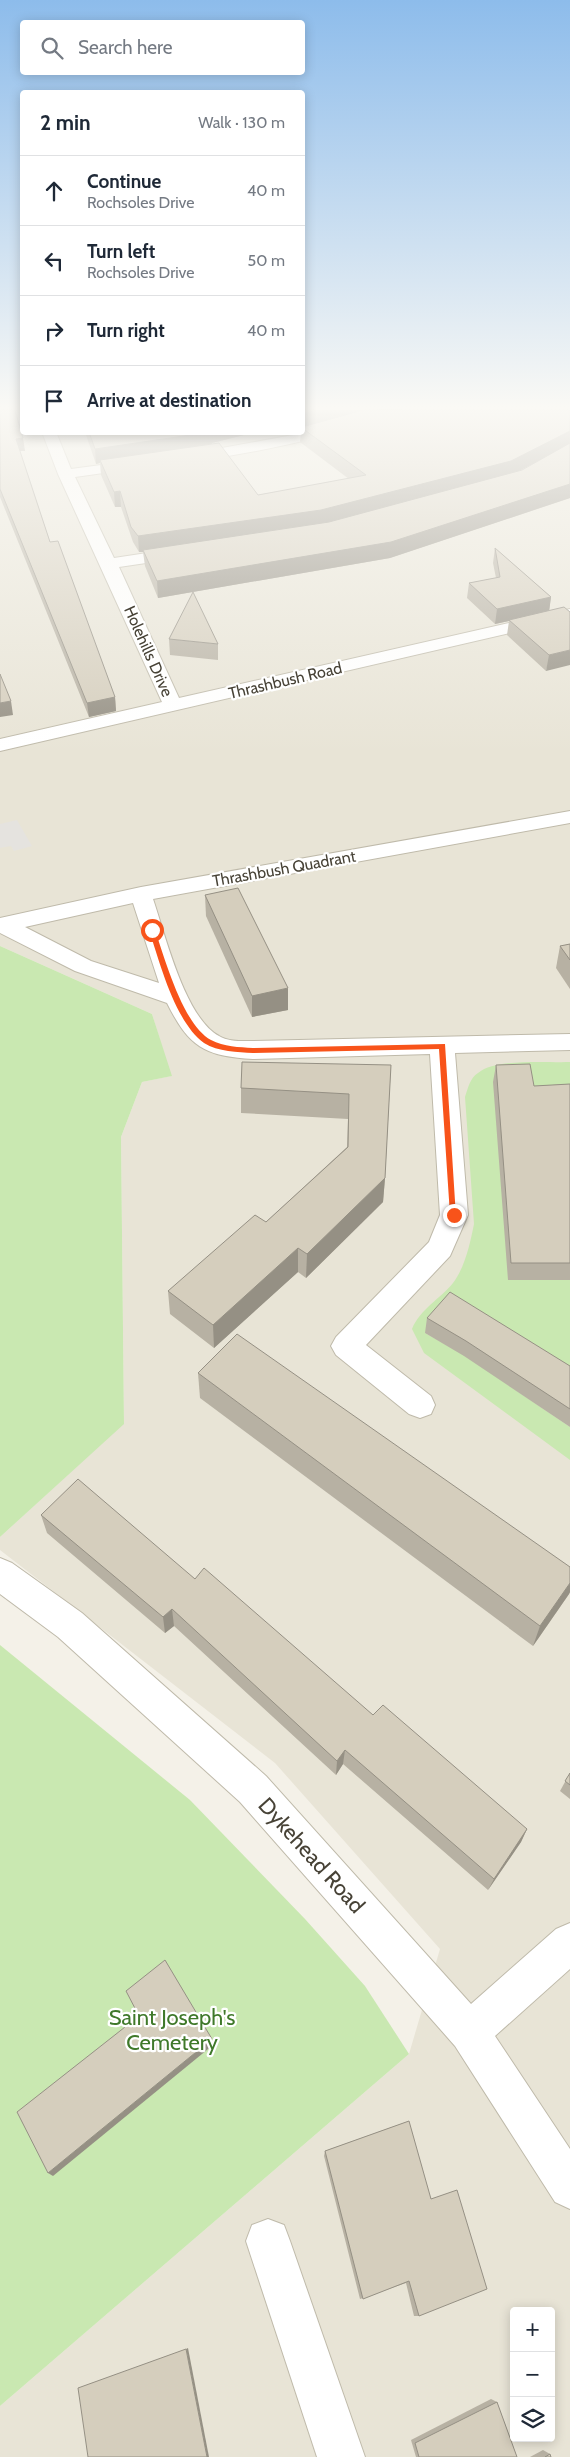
<!DOCTYPE html>
<html lang="en">
<head>
<meta charset="utf-8">
<style>
	body { margin:0; font-family:Cabin,sans-serif; background:#f2f2f3; color:#1f2937 }
	.controls { position:absolute; right:15px; bottom:15px; display:grid; overflow:hidden; border-radius:5px; box-shadow:0 2px 12px #0003 }
	.controls button { width:45px; height:45px; display:grid; place-items:center; padding:0; border:0; border-bottom:1px solid #e0e1e3; background:#fff; color:#1f2937; font:25px sans-serif }
	.stop { position:absolute; width:15px; height:15px; margin:-11px; border:4px solid #f8531a; border-radius:50%; background:#fff }
	.stop.end { background:#f8531a; border-color:#fff; box-shadow:0 1px 5px #0008 }
	.list { margin:0; padding:0; list-style:none }
	h2 { display:flex; justify-content:space-between; align-items:center; height:65px; margin:0; padding:0 20px; font-size:21px }
	h2 small { font-size:16px; font-weight:400; color:#747a83 }
	.list li { display:grid; grid-template-columns:32px 1fr auto; gap:15px; align-items:center; box-sizing:border-box; height:70px; padding:0 20px; border-top:1px solid #e0e1e3 }
	.list b { display:block; font-size:19px; white-space:nowrap }
	.list p { margin:0; font-size:16px; white-space:nowrap; color:#747a83 }
	.list em { font-size:16px; font-style:normal; color:#747a83 }
	.icon { flex:none; width:28px; height:28px; fill:none; stroke:currentColor; stroke-width:2; stroke-linecap:round; stroke-linejoin:round }
	.map { position:relative; flex:none; width:570px; height:2457px; overflow:hidden }
	.search { position:absolute; background:#fff; box-shadow:0 2px 12px #0003; left:20px; top:20px; width:285px; height:55px; display:flex; align-items:center; gap:12px; box-sizing:border-box; padding:0 18px; border-radius:5px; color:#747a83; font-size:19px }
	.panel { position:absolute; background:#fff; box-shadow:0 2px 12px #0003; left:20px; top:90px; width:285px; height:345px; border-radius:5px }
	.map>svg:first-child { display:block }
</style>
</head>
<body>
<div class="map">
<svg width="570" height="2457" viewBox="0 0 570 2457">
	<rect width="100%" height="100%" fill="#f4f1e8"/>
	<path fill="#e8e4d6" fill-rule="evenodd" d="M0 410H22V432H302L570 410V2457H0V2406L409 2054 440 1949 275 1763 0 1550V1537L124 1423 121 1137 142 1082 171 1076 152 1014 0 946ZM514 2311H551V2438H514Z"/>
	<g fill="#c9e8b1">
		<path d="M0 946 152 1014 172 1076 142 1082 121 1137 124 1424 0 1537Z"/>
		<path d="M570 1062V1383L425 1333 464 1355 570 1427V1460L424 1353 412 1329C420 1309 440 1299 453 1283 465 1267 470 1244 474 1224L465 1097C468 1088 470 1078 478 1073 496 1058 546 1063 570 1062Z"/>
		<path d="M0 1645 190 1800 305 1919 365 1986 409 2054 0 2406Z"/>
	</g>
	<path fill="#e5e3df" d="M17 820 32 846 14 851 11 846 0 848V824Z"/>
	<g fill="none" stroke-linecap="round" stroke-linejoin="round">
		<g stroke="#bfbaaa" stroke-width="2">
			<g id="minor">
				<path d="M381 410H402L400 413C331 437 261 452 189 462L182 458 189 454 293 435Z"/>
				<path d="M42 432H56L71 469 139 460 146 464 139 468 75 477 114 558 180 548 186 550 188 553 186 556 180 558 119 567 179 698 570 609V619L0 751V739L162 702 58 474Z"/>
				<path d="M570 811V823L153 899C165 934 185 1018 219 1036 229 1042 242 1041 253 1041L570 1034V1050L455 1053 468 1215 450 1256 366 1345 431 1396 435 1405 431 1414 420 1418 409 1414 336 1355 331 1346 336 1337 429 1242 440 1215 430 1054 253 1059C204 1056 189 1047 167 1003L75 971 0 933V918L141 887ZM133 903 159 983 91 961 25 927Z"/>
				<path d="M0 1558 12 1563 82 1613 266 1776 471 2004 556 1929 570 1923V1969L495 2036 570 2149V2209L555 2202 455 2046 240 1802 58 1637 0 1594Z"/>
				<path d="M268 2219 284 2225 290 2241 365 2457H317L246 2241 252 2225Z"/>
			</g>
		</g>
		<use href="#minor" fill="#fff" fill-rule="evenodd"/>
	</g>
	<g fill="#b7b1a3" fill-rule="evenodd">
		<path d="M0 410 25 451H20L50 542 115 697 116 711 89 717 0 497Z"/>
		<path d="M302 410H570V498L390 558 158 598 145 566 143 552H139L133 542 121 507H115L101 475 100 463 96 464 85 432H256L212 443V444L258 495 349 479 300 442 301 432H302ZM543 459 522 470 519 471 530 465Z"/>
		<path d="M495 548 551 597 549 611 564 607 546 671 507 635 509 621 495 624 467 598 469 583 496 578 493 563Z"/>
		<path d="M169 639 218 644V660L170 655Z"/>
		<path d="M205 895 288 1010 252 1017 206 916Z"/>
		<path d="M570 944V989L556 968 560 946Z"/>
		<path d="M391 1065 385 1178 383 1202 306 1278 298 1272 214 1348 170 1314 168 1291 266 1222 347 1147 348 1119 241 1113V1088Z"/>
		<path d="M496 1065 534 1086 570 1084V1280H508L493 1082Z"/>
		<path d="M427 1318 570 1366V1427L464 1356 425 1333Z"/>
		<path d="M198 1373 570 1567V1592L569 1594 533 1646 200 1398Z"/>
		<path d="M41 1515 195 1579 373 1715 527 1829 521 1842 488 1890 343 1764 336 1775 174 1626 165 1633 47 1533Z"/>
		<path d="M570 1773V1799L560 1791Z"/>
		<path d="M409 2121 419 2316H414L406 2283 360 2299 324 2156 325 2151Z"/>
		<path d="M491 2399 497 2402 517 2457H416L411 2440Z"/>
		<path d="M543 2450 550 2454 551 2457H530Z"/>
	</g>
	<g fill="#959084">
		<path d="M317 410H372L302 428V414Z"/>
		<path d="M570 431V445L509 476 321 526 143 550V552H139L138 536Z"/>
		<path d="M209 432H256L212 443V448L100 460V463L96 464 95 449Z"/>
		<path d="M23 438 25 451H18L16 439Z"/>
		<path d="M570 484V498L390 558 158 598 157 581Z"/>
		<path d="M120 491 121 507H115L114 492Z"/>
		<path d="M551 597 549 612 495 624 497 609Z"/>
		<path d="M570 650V665L546 671 549 655Z"/>
		<path d="M115 697 116 711 89 717 87 703Z"/>
		<path d="M11 701 13 715 0 717V703Z"/>
		<path d="M288 988V1010L252 1017V996Z"/>
		<path d="M385 1178 383 1202 306 1278 307 1254Z"/>
		<path d="M298 1248V1272L214 1348 213 1325Z"/>
		<path d="M570 1583V1592L569 1594 533 1646 540 1626Z"/>
		<path d="M172 1609 174 1626 165 1633 163 1617Z"/>
		<path d="M345 1750 343 1764 336 1775 337 1761Z"/>
		<path d="M527 1829 521 1842 488 1890 494 1879Z"/>
		<path d="M212 2039 213 2045 53 2176 48 2173Z"/>
		<path d="M188 2348 209 2457H207L186 2349Z"/>
	</g>
	<g fill="#d5cebd" stroke="#959084">
		<path d="M0 410H15L23 438 16 439 50 542 58 541 115 697 87 703 0 489Z"/>
		<path d="M302 410H317L302 414Z"/>
		<path d="M363 410H570V431L511 461 321 510 138 536 131 527 120 491 114 492 100 460 219 443 258 495 366 475 302 428V427Z"/>
		<path d="M89 432H211L95 449Z"/>
		<path d="M570 443V484L391 542 157 581 143 550 329 522 522 470Z"/>
		<path d="M495 548 551 597 497 609 469 583 500 577Z"/>
		<path d="M193 592 218 644 169 639Z"/>
		<path d="M564 607 570 612V650L549 655 509 620Z"/>
		<path d="M0 674 11 701 0 703Z"/>
		<path d="M238 888 288 988 252 996 205 895Z"/>
		<path d="M570 944V960L560 946Z"/>
		<path d="M242 1062 391 1065 385 1178 307 1254 298 1248 213 1325 168 1291 255 1215 266 1222 348 1147 349 1094 241 1088Z"/>
		<path d="M530 1064 534 1086 570 1084V1263H511L496 1065Z"/>
		<path d="M450 1292 570 1366V1409L466 1341 427 1318Z"/>
		<path d="M237 1334 570 1567V1583L540 1626 198 1373Z"/>
		<path d="M78 1479 195 1579 204 1568 373 1715 383 1705 527 1829 494 1879 345 1750 337 1761 172 1609 163 1617 41 1515Z"/>
		<path d="M570 1773V1785L565 1781Z"/>
		<path d="M165 1960 212 2039 48 2173 17 2112 139 2016 126 1991Z"/>
		<path d="M409 2121 431 2199 457 2190 487 2289 419 2316 409 2281 363 2299 325 2151Z"/>
		<path d="M186 2349 207 2457H88L78 2388Z"/>
		<path d="M497 2402 517 2457H419L415 2443Z"/>
		<path d="M550 2454 551 2457H545Z"/>
	</g>
	<linearGradient id="sky" x2="0" y2="1"><stop stop-color="#8dbceb"/><stop offset="0.54" stop-color="#faf9f5"/><stop offset="1" stop-color="#faf9f5" stop-opacity="0"/></linearGradient>
	<rect width="570" height="754" fill="url(#sky)"/>
	<path fill="#f8531a" d="M152 928 155 930C165 959 183 1025 211 1040 224 1047 239 1047 253 1048L445 1044 456 1217 454 1218 450 1215 439 1049 253 1053C238 1052 218 1052 204 1043 175 1022 160 963 149 930Z"/>
	<g text-anchor="middle" stroke-width="4.5" stroke-linejoin="round" paint-order="stroke">
		<g font-size="16" fill="#474236" stroke="#fff">
			<text transform="translate(149 651) rotate(66)" y="6">Holehills Drive</text>
			<text transform="translate(285 680) rotate(-13)" y="6">Thrashbush Road</text>
			<text transform="translate(284 868) rotate(-10)" y="6">Thrashbush Quadrant</text>
		</g>
		<g font-size="22" fill="#474236" stroke="#fff">
			<text transform="translate(312 1855) rotate(48)" y="8">Dykehead Road</text>
		</g>
		<g font-size="22" fill="#3f792a" stroke="#fff">
			<text x="172" y="2025">Saint Joseph's<tspan x="172" dy="25">Cemetery</tspan></text>
		</g>
	</g>
</svg>
<div class="controls">
<button>+</button>
<button>−</button>
<button><svg class="icon" aria-label="layers" viewBox="0 0 24 24"><path d="M12 4l9 5-9 5-9-5zM3 14l9 5 9-5"/></svg></button>
</div>
<div class="stop" style="left:152px;top:930px"></div>
<div class="stop end" style="left:454px;top:1215px"></div>
<div class="search"><svg class="icon" aria-label="search" viewBox="0 0 24 24"><circle cx="10" cy="10" r="6"/><path d="M15 15l6 6"/></svg>Search here</div>
<section class="panel">
<h2>2 min<small>Walk · 130 m</small></h2>
<ul class="list">
<li><svg class="icon" aria-label="ahead" viewBox="0 0 24 24"><path d="M12 20V5M6 11l6-6 6 6"/></svg><div><b>Continue</b><p>Rochsoles Drive</p></div><em>40 m</em></li>
<li><svg class="icon" aria-label="left" viewBox="0 0 24 24"><path d="M17 20v-9H6M10 6l-5 5 5 5"/></svg><div><b>Turn left</b><p>Rochsoles Drive</p></div><em>50 m</em></li>
<li><svg class="icon" aria-label="right" viewBox="0 0 24 24"><path d="M7 20v-9h11M14 6l5 5-5 5"/></svg><div><b>Turn right</b></div><em>40 m</em></li>
<li><svg class="icon" aria-label="arrive" viewBox="0 0 24 24"><path d="M6 21V4h12l-3 4 3 4H6"/></svg><div><b>Arrive at destination</b></div></li>
</ul>
</section>
</div>
</body>
</html>
